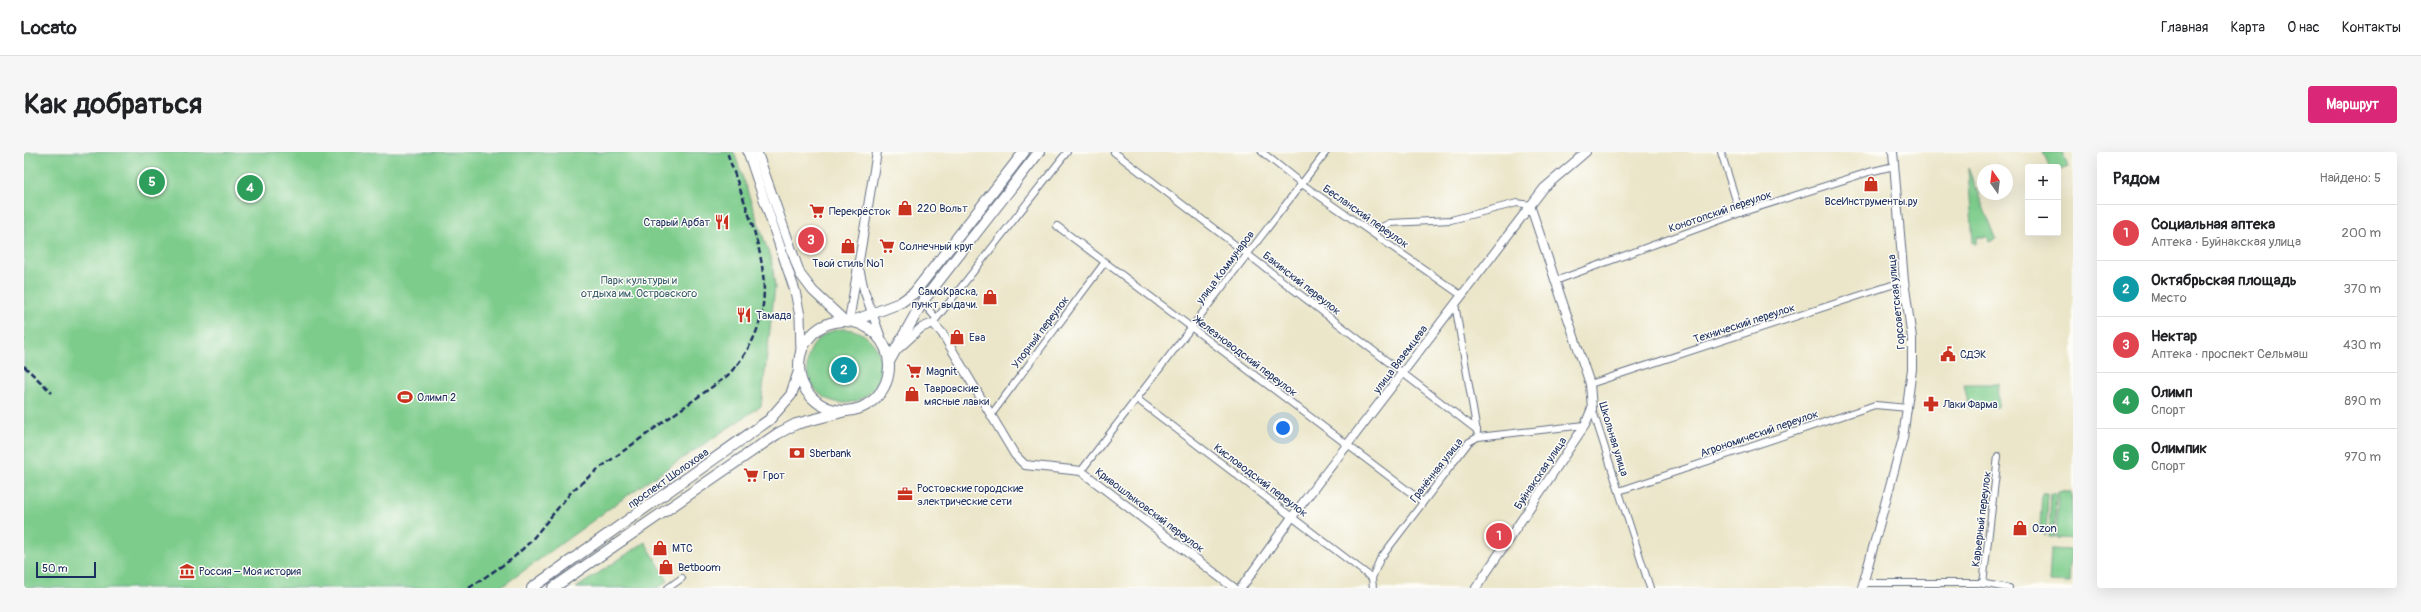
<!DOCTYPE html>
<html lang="ru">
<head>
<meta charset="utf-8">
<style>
	body { margin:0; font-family:Pangolin,sans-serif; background:#f6f6f6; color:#202124 }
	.controls { position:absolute; right:12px; top:12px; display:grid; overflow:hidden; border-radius:4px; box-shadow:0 4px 16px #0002 }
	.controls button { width:36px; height:36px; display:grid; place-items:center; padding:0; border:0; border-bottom:1px solid #e0e0e0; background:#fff; color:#202124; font:20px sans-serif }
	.compass { position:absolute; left:1953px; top:12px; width:36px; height:36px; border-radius:50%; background:#fff; box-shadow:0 4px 16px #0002; rotate:346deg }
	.scale { position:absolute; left:12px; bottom:10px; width:60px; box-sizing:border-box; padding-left:4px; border:2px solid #1b2f5e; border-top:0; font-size:11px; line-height:14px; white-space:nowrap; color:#1b2f5e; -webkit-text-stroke:3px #fdfcf7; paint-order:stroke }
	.you { position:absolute; left:1259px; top:276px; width:14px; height:14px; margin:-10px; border:3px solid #fff; border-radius:50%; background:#1a73e8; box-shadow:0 0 0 6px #1a73e833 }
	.badge { display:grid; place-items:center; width:26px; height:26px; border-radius:50%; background:#db2777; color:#fff; font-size:13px; font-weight:700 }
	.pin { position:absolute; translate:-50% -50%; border:2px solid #fff; box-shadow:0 1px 4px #0006 }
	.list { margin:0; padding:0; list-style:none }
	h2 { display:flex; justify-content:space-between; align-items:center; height:52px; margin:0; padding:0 16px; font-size:17px }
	h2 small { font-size:13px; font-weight:400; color:#757577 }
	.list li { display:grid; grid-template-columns:26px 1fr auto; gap:12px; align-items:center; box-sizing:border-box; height:56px; padding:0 16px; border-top:1px solid #e0e0e0 }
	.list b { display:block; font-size:15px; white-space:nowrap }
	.list p { margin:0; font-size:13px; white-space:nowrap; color:#757577 }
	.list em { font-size:13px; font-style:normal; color:#757577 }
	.map { position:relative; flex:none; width:2049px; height:436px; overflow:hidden; border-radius:4px }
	header { display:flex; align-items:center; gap:24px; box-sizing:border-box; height:56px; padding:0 20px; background:#fff; border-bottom:1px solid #e0e0e0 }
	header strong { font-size:19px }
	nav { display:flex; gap:22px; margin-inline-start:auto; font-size:14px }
	.intro { display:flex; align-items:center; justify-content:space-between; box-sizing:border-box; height:96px; padding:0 24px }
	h1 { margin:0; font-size:28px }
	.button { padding:10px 18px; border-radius:4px; background:#db2777; color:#fff; font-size:14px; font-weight:700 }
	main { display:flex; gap:24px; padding:0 24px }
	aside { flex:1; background:#fff; border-radius:4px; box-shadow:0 4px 16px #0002 }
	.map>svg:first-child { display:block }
</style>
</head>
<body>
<header>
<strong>Locato</strong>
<nav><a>Главная</a><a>Карта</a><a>О нас</a><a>Контакты</a></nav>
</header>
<div class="intro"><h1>Как добраться</h1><a class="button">Маршрут</a></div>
<main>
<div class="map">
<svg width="2049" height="436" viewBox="0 0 2049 436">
	<rect width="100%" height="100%" fill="#fdfcf7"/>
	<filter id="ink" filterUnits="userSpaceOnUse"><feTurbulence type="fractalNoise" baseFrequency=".025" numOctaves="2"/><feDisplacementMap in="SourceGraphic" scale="8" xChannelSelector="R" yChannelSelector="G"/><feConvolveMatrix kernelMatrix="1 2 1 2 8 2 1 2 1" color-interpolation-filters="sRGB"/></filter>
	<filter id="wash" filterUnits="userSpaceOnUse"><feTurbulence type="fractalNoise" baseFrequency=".012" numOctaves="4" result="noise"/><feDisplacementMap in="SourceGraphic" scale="16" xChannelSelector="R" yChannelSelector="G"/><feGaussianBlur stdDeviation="0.9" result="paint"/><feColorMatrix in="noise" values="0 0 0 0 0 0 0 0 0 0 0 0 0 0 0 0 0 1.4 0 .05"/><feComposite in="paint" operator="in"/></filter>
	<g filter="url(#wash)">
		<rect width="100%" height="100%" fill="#ebe6c9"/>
		<g fill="#7dcc8b" stroke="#4c7e74">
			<path d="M0 0H710L748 111 751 135 737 254 611 338 476 436H0Z"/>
			<path d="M2019 0H2038L2044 15 2034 19V15H2025Z"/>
			<path d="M1944 16 1972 87 1965 90 1964 85H1953V91H1949Z"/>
			<circle cx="820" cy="214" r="37"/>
			<path d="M1940 232H1975L1974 255H1945Z"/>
			<path d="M2034 340H2047L2049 387 2032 386Z"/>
			<path d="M2018 341H2024L2022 383H2020V375H2016Z"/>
			<path d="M2027 341 2032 342 2030 385H2025Z"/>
			<path d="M621 390 644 429 634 436H552Z"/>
			<path d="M2027 397 2047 398 2045 431 2025 430Z"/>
		</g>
	</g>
	<g filter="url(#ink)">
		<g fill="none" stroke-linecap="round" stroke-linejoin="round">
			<g stroke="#646f83" stroke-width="8">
				<g id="minor">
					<path d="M1090 0 1453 278"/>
					<path d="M1238 0 1278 32 1437 143"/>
					<path d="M1697 0 1716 61"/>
					<path d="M1033 74 1399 350"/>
					<path d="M1347 80 1366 71 1427 68 1493 51 1506 53"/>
					<path d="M1531 129 1716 61 1845 20 1870 14"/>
					<path d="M898 150 912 166"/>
					<path d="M1431 152 1453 280"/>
					<path d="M909 171 1043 0"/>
					<path d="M1566 232 1880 129"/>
					<path d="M1113 247 1348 426"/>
					<path d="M1568 256 1626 436"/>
					<path d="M967 263 1081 110"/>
					<path d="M1057 319 1302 0"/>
					<path d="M1595 339 1851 253 1884 256"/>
					<path d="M1839 431H1955L1985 436"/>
					<path d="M1959 432 1974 304"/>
					<path d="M644 436 658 426"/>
					<path d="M1349 436 1348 426 1356 407 1445 290 1454 285 1561 273"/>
				</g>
			</g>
			<g stroke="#646f83" stroke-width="10">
				<g id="tertiary">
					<path d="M836 120 840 138 857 186"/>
					<path d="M825 169 853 0"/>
					<path d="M875 196 897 176 909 171 918 181 991 303 1001 313 1057 319 1210 436"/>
					<path d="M1217 436 1268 365 1520 36 1562 0"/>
					<path d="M1452 436 1561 273 1568 256 1566 232 1506 53"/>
					<path d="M1838 436 1879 286 1888 217V186L1880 129 1869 0"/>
				</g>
			</g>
			<g stroke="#646f83" stroke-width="11">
				<g id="secondary">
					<path d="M724 0 771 139 776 164 777 200"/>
					<path d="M733 0 776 122 789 139 820 168"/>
				</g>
			</g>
			<g stroke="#646f83" stroke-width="12">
				<g id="primary">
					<circle cx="820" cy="214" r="45"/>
					<path d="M829 169 876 151 890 141 1000 0"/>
					<path d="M866 208 899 149 1015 0"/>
					<path d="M508 436 745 268 767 243 775 219"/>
					<path d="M529 436 753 282 772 272 822 259"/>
				</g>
			</g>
			<use href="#minor" stroke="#fff" stroke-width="6"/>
			<use href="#tertiary" stroke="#fff" stroke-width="8"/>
			<use href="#secondary" stroke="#fff" stroke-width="9"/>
			<use href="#primary" stroke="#fff" stroke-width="10"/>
			<g stroke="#1b2f5e" stroke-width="2.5" stroke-dasharray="6 3" stroke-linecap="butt">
				<path d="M0 214 28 241"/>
				<path d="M445 436 488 407 506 390 548 339 573 318 703 224C771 154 729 79 703 0"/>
			</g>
		</g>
	</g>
	<defs>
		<g id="shop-bare" transform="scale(1.2)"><path d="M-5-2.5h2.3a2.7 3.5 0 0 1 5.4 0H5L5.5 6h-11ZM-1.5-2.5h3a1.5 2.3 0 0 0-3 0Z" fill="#c8321e" stroke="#fdfcf7" stroke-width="2.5" paint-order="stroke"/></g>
		<g id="supermarket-bare" transform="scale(1.2)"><path d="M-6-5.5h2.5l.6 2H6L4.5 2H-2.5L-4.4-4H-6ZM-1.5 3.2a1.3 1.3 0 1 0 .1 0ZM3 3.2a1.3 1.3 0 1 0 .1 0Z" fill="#c8321e" stroke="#fdfcf7" stroke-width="2.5" paint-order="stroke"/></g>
		<g id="restaurant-bare" transform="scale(1.2)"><path d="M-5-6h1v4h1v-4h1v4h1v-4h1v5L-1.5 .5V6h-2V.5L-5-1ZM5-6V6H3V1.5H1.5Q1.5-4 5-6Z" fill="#c8321e" stroke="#fdfcf7" stroke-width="2.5" paint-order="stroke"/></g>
		<g id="civic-bare" transform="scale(1.2)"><path d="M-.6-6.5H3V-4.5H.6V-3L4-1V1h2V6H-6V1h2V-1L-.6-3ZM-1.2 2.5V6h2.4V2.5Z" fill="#c8321e" stroke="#fdfcf7" stroke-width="2.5" paint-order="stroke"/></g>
		<g id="stadium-bare" transform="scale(1.2)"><path d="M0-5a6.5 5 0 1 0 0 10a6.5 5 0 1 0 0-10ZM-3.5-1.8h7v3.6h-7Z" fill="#c8321e" stroke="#fdfcf7" stroke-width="2.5" paint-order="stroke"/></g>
		<g id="pharmacy-bare" transform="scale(1.2)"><path d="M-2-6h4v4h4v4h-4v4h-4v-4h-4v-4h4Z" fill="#c8321e" stroke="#fdfcf7" stroke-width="2.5" paint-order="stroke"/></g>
		<g id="bank-bare" transform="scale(1.2)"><path d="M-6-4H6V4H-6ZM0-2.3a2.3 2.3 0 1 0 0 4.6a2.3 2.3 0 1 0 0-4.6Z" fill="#c8321e" stroke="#fdfcf7" stroke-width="2.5" paint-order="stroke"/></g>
		<g id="office-bare" transform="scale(1.2)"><path d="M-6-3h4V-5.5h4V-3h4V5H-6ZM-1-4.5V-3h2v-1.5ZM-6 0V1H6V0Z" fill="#c8321e" stroke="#fdfcf7" stroke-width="2.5" paint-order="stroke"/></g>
		<g id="museum-bare" transform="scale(1.2)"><path d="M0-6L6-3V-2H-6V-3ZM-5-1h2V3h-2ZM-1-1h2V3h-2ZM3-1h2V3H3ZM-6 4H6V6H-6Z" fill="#c8321e" stroke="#fdfcf7" stroke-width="2.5" paint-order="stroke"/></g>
	</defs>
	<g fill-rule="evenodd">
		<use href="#shop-bare" x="1847" y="32"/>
		<use href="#shop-bare" x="881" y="56"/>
		<use href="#supermarket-bare" x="793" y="59"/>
		<use href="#restaurant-bare" x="698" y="70"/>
		<use href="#shop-bare" x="824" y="94"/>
		<use href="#supermarket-bare" x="863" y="94"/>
		<use href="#shop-bare" x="966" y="145"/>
		<use href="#restaurant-bare" x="720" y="163"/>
		<use href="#shop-bare" x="933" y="185"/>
		<use href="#civic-bare" x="1924" y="202"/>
		<use href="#supermarket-bare" x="890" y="219"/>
		<use href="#shop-bare" x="888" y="242"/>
		<use href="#stadium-bare" x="381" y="245"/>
		<use href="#pharmacy-bare" x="1907" y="252"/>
		<use href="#bank-bare" x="773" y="301"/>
		<use href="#supermarket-bare" x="727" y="323"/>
		<use href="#office-bare" x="881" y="342"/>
		<use href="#shop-bare" x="1996" y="376"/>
		<use href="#shop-bare" x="636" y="396"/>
		<use href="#shop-bare" x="642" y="415"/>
		<use href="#museum-bare" x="163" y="419"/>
	</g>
	<g text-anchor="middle" stroke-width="3" stroke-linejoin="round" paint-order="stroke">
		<g font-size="11" fill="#1b2f5e" stroke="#fdfcf7" text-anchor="start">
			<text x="1847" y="53" text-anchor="middle">ВсеИнструменты.ру</text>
			<text x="893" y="60">220 Вольт</text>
			<text x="805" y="63">Перекрёсток</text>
			<text x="686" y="74" text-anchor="end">Старый Арбат</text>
			<text x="875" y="98">Солнечный круг</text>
			<text x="824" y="115" text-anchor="middle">Твой стиль №1</text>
			<text x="954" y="143" text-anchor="end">СамоКраска,<tspan x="954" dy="13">пункт выдачи.</tspan></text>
			<text x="732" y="167">Тамада</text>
			<text x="945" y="189">Ева</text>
			<text x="1936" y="206">СДЭК</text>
			<text x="902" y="223">Magnit</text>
			<text x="900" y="240">Тавровские<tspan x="900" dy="13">мясные лавки</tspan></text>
			<text x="393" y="249">Олимп 2</text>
			<text x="1919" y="256">Лаки Фарма</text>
			<text x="785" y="305">Sberbank</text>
			<text x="739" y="327">Грот</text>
			<text x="893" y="340">Ростовские городские<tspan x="893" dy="13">электрические сети</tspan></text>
			<text x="2008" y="380">Ozon</text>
			<text x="648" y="400">МТС</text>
			<text x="654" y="419">Betboom</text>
			<text x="175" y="423">Россия – Моя история</text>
		</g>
		<g font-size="11" fill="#1b2f5e" stroke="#fdfcf7">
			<text transform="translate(1696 59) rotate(-19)" y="4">Конотопский переулок</text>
			<text transform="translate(1342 64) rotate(35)" y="4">Бесланский переулок</text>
			<text transform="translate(1201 115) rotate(-53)" y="4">улица Коммунаров</text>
			<text transform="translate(1278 131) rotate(38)" y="4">Бакинский переулок</text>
			<text transform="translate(1872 150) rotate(-96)" y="4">Горсоветская улица</text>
			<text transform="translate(1720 171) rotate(-18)" y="4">Технический переулок</text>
			<text transform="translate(1016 180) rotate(-53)" y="4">Упорный переулок</text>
			<text transform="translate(1222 204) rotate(37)" y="4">Железноводский переулок</text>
			<text transform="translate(1376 207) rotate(-53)" y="4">улица Вяземцева</text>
			<text transform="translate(1735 281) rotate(-19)" y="4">Агрономический переулок</text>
			<text transform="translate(1590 287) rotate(73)" y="4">Школьная улица</text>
			<text transform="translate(1412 318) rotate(-52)" y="4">Гранённая улица</text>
			<text transform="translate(1516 321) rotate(-56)" y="4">Буйнакская улица</text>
			<text transform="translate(644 326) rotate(-35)" y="4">проспект Шолохова</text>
			<text transform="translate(1237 328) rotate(37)" y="4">Кисловодский переулок</text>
			<text transform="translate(1126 358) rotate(37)" y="4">Кривошлыковский переулок</text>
			<text transform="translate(1957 367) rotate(-83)" y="4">Карьерный переулок</text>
		</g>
		<g font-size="11" fill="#385e6c" stroke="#fdfcf7">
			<text x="615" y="132">Парк культуры и<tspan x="615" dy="13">отдыха им. Островского</tspan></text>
		</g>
	</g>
</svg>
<div class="controls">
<button>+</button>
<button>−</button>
</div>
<svg class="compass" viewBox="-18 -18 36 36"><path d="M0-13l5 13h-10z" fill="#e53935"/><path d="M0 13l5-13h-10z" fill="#757577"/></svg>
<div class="scale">50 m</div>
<div class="you"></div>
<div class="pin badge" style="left:1475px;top:384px;background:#e0444e">1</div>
<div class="pin badge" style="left:820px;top:218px;background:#0f9aa8">2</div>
<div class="pin badge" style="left:787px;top:88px;background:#e0444e">3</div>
<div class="pin badge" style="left:226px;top:36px;background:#2e9e5b">4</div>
<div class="pin badge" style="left:128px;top:30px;background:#2e9e5b">5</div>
</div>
<aside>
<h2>Рядом<small>Найдено: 5</small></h2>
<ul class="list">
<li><span class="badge" style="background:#e0444e">1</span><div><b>Социальная аптека</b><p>Аптека · Буйнакская улица</p></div><em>200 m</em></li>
<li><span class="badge" style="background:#0f9aa8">2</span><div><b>Октябрьская площадь</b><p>Место</p></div><em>370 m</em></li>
<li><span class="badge" style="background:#e0444e">3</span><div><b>Нектар</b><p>Аптека · проспект Сельмаш</p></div><em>430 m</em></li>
<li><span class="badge" style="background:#2e9e5b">4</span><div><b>Олимп</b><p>Спорт</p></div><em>890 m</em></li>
<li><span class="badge" style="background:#2e9e5b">5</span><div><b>Олимпик</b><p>Спорт</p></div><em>970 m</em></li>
</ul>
</aside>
</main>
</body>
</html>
